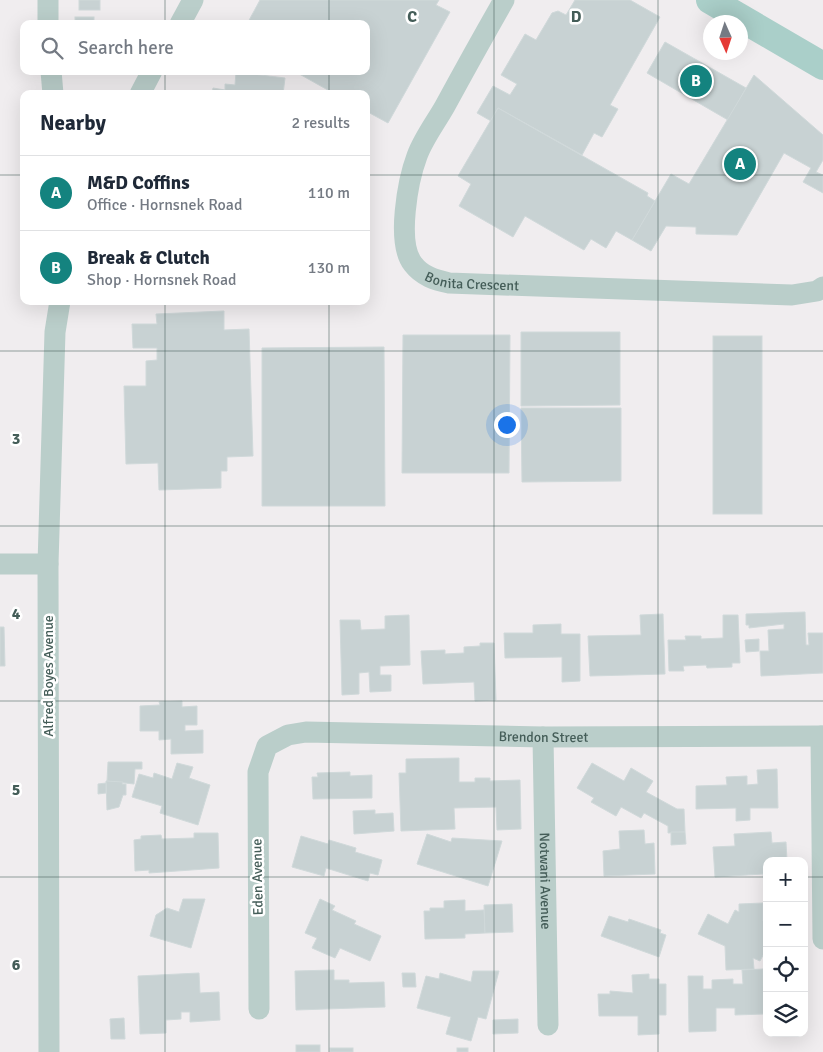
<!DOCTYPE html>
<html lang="en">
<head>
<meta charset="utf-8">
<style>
	body { margin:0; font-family:Signika,sans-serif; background:#f2f2f3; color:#1f2937 }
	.controls { position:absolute; right:15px; bottom:15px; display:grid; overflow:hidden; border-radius:10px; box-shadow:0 5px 20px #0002 }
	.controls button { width:45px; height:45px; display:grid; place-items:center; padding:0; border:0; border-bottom:1px solid #e0e1e3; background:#fff; color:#1f2937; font:25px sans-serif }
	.compass { position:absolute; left:703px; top:15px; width:45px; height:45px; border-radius:50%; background:#fff; box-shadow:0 5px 20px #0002; rotate:177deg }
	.you { position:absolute; left:506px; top:424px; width:18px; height:18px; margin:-12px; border:4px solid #fff; border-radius:50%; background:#1a73e8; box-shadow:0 0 0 8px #1a73e833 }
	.badge { display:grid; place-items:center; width:32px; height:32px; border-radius:50%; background:#14837f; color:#fff; font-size:16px; font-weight:700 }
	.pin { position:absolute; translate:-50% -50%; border:2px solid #fff; box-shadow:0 1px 5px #0006 }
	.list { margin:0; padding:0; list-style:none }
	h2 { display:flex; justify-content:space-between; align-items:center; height:65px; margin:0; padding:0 20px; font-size:21px }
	h2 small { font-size:16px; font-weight:400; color:#747a83 }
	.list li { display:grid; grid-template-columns:32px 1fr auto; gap:15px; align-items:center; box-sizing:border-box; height:75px; padding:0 20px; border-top:1px solid #e0e1e3 }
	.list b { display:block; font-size:19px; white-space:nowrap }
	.list p { margin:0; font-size:16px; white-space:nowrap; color:#747a83 }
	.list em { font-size:16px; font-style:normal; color:#747a83 }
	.icon { flex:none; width:28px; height:28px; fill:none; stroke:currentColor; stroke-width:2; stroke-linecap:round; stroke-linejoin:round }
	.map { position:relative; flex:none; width:823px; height:1052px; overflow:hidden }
	.search { position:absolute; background:#fff; box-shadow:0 5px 20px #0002; left:20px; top:20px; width:350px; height:55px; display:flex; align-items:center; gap:12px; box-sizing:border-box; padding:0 18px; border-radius:10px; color:#747a83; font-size:19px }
	.panel { position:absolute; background:#fff; box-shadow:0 5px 20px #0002; left:20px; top:90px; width:350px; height:215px; border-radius:10px }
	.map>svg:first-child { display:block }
</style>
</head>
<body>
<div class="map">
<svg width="823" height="1052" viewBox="0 0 823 1052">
	<rect width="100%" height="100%" fill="#f0edef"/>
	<g fill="#c8d2d3" stroke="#d0d9da">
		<rect x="79" y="0" width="21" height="10"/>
		<path d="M260 0H439L436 5 450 12 388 123 366 111V94H335L294 71H366V24H247Z"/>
		<path d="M575 0H630L660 17 610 105 618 109 602 137 594 133 582 155 498 108 491 121 477 113 493 86 510 95 517 84 501 75 525 34 536 40 552 13 558 11 566 15Z"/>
		<rect x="75" y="17" width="19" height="7"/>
		<path d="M665 42 746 88 728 120 647 73Z"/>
		<path d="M236 72 285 78 283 94H212L213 88 225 90V84L235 85Z"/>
		<path d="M754 75 823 135V160L816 172 823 175V193L803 182 811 168 784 153 737 235 696 234V227L666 226 651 251 632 240 671 174 689 184Z"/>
		<path d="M498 108 648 193 647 196 655 201 632 240 616 231 606 248 591 239 584 250 525 216 513 237 459 206 471 184 458 176Z"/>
		<path d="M224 311V330L249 329 253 456 227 457V471H221V488L159 490 158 463 126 464 124 386H146V361L157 360V348H133L132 324H157L156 314Z"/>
		<path d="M521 332H620V405L521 406Z"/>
		<path d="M403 335H510L509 473H402Z"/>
		<rect x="713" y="336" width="49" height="178"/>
		<path d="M384 347 385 506H262V348Z"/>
		<path d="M521 408H621V481L522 482Z"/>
		<path d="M805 612 806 645H809L808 633H823V673L761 676 760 651H769L768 630 784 629V624L749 628V625H746V614Z"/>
		<path d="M663 614 665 674 590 676 588 636 641 635 640 615Z"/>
		<path d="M409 615 410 665 380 666V675H391V691L370 692 369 672 359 673V694L342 695 340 620H360L361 630 385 629V616Z"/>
		<path d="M723 615H738L740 663H732V667L707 668 706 665 683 666 684 671H669L668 640H686L685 636H701V639L723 638Z"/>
		<path d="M561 624V634H580V681L562 682V657L505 658 504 633H533V625Z"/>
		<path d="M0 627H4L5 666H0Z"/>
		<path d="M759 639V651L746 652 745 640Z"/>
		<path d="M480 643H494L496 700 475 701 474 682 423 684 421 651 445 650V654L464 653V647L480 646Z"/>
		<path d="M182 701V707L197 706V725H185V731L203 730V753L171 754V739L159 740V731H140V706L160 705 159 702Z"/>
		<path d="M459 758V782H475V778H490V781L520 780 521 829 497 830 496 807 454 808 455 829 401 831 399 773H406V759Z"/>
		<path d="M108 762H142V769H135L134 784 107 781Z"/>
		<path d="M177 763 193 767 189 778 210 785 198 825 160 813 162 806 132 797 139 774 153 778 154 773 172 779Z"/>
		<path d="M592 763 624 781 631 768 653 781 646 792 677 809H684L685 832 668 833V826L644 813 641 818 621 807 616 816 591 802 594 798 577 788Z"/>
		<path d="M777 769 778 808H750V820L736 821V808L696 809V786L727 785 726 777 747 776V785L758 784 757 770Z"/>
		<path d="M350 772V776L372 775V798L313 799 312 777H318L317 773Z"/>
		<path d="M106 781 123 782 122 784H126V795H123L119 807 107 810Z"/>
		<path d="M106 783V793L98 794V784Z"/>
		<path d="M375 810V814L393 813 394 831 354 834 353 811Z"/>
		<path d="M644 830 645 844 654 843 655 874 604 876 603 851 620 849 619 831Z"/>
		<path d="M671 832H685L686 844 671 845Z"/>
		<path d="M771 832 772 843 786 842 787 861H767V884H764L763 874 715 877 713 847 735 846 734 834Z"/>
		<path d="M194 833H218L219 868 149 873V870L135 871 134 840 141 839V836L161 835 162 839 194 838Z"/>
		<path d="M427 834 451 842 452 838 502 841 488 886 417 864Z"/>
		<path d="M301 836 328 844 329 840 356 848 355 852 382 860 378 875 370 873 368 881 326 868 324 876 292 867Z"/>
		<path d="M183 899H205L191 948 150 936 156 915 167 908 179 912Z"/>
		<path d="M320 899 335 906 332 910 356 921 354 924 381 936 370 961 340 948 335 958 312 948 317 938 305 933Z"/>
		<path d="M465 900V911L484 910 485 933 465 934V938L425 939 424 911H430V908H444V901Z"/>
		<path d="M763 903V921L767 923V948L760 961 753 958 754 969 726 970 725 946 698 934 708 914 728 924 735 910 739 912V904Z"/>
		<path d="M512 904 513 932 485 933 484 905Z"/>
		<path d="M609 916 628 922 629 919 661 930 660 933 666 935 659 957 601 936Z"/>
		<path d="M763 969 764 1014 735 1015V1008H716V1031L689 1032 688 976H703V989H712V980L733 979V984H743L742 970Z"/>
		<path d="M334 970V980H349V983L384 982 385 1007 296 1010 295 971Z"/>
		<path d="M473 971H499L486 1019 478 1017 471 1041 446 1034 451 1017 417 1008 426 976 439 979 440 973 471 982Z"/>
		<path d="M199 973 200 993 219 992 220 1020 190 1022V1012H181V1019L166 1020V1033L140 1034 138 976Z"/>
		<path d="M402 973H415L416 987H403Z"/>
		<path d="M649 974V979H659V984H666V1015H659V1034L638 1035V1016H599L598 994H610V991L633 993 632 975Z"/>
		<path d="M124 1018 125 1039H111L110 1019Z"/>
		<path d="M518 1019V1033L493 1034V1020Z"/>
		<rect x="296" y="1045" width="24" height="7"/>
		<rect x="330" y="1048" width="23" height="4"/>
		<rect x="457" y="1048" width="11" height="4"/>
	</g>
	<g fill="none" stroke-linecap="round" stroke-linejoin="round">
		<g stroke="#baceca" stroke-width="21">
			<path d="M48 0V24"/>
			<path id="s1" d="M504 0C484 35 464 71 445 106 436 122 423 139 417 156 408 180 396 243 413 264 422 276 435 280 449 283L792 295 817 291 823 287"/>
			<path d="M180 24 193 0"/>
			<path d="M51 71 53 94"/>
			<path d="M140 94 152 71"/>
			<path d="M0 564H48"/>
			<path d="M821 736 823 939"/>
			<path id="s2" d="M543 737 548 1025"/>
			<path id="s3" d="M259 1009 258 772 267 746 288 735 306 732 543 737 823 736"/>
			<path d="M49 1052 48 564 55 332 60 301"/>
		</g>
		<path stroke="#aacfc9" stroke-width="28" d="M710 0 823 66"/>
	</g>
	<path fill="none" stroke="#445d58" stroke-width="1" stroke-opacity="0.55" d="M165 0V24M329 0V24M494 0V1052M658 0V1052M165 71V94M329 71V94M0 175H24M366 175H823M165 301V1052M329 301V1052M0 351H823M0 526H823M0 701H823M0 877H767M804 877H823"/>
	<g text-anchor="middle" stroke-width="5" stroke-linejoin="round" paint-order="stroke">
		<g font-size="14" fill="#445d58" stroke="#fff">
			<text dy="5" stroke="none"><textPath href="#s1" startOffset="354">Bonita Crescent</textPath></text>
			<text transform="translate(48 676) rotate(-90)" y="5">Alfred Boyes Avenue</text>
			<text dy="5" stroke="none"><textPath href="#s3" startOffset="544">Brendon Street</textPath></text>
			<text transform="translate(257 877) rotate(-91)" y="5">Eden Avenue</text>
			<text dy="5" stroke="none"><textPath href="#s2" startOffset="144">Notwani Avenue</textPath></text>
		</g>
	</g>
	<g font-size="16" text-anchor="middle" font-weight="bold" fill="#445d58" stroke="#fff" stroke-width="5" stroke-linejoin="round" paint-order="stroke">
		<text x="412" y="22">C</text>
		<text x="576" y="22">D</text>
		<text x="16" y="444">3</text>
		<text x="16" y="619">4</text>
		<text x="16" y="795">5</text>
		<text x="16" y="970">6</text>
	</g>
</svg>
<div class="controls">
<button>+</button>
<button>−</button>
<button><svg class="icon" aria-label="locate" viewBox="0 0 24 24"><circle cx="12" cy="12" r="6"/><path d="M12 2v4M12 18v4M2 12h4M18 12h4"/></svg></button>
<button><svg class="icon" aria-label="layers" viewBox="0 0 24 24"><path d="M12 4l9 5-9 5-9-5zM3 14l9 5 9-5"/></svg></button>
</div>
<svg class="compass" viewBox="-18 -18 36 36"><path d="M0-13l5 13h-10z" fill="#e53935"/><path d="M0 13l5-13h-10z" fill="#747a83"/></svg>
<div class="you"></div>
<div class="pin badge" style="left:740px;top:164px">A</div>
<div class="pin badge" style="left:696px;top:81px">B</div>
<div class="search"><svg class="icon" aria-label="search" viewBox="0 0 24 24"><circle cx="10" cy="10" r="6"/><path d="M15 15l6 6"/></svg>Search here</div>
<section class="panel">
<h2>Nearby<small>2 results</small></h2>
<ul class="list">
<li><span class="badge">A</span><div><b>M&amp;D Coffins</b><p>Office · Hornsnek Road</p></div><em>110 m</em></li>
<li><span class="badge">B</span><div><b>Break &amp; Clutch</b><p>Shop · Hornsnek Road</p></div><em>130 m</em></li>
</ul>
</section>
</div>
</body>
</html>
